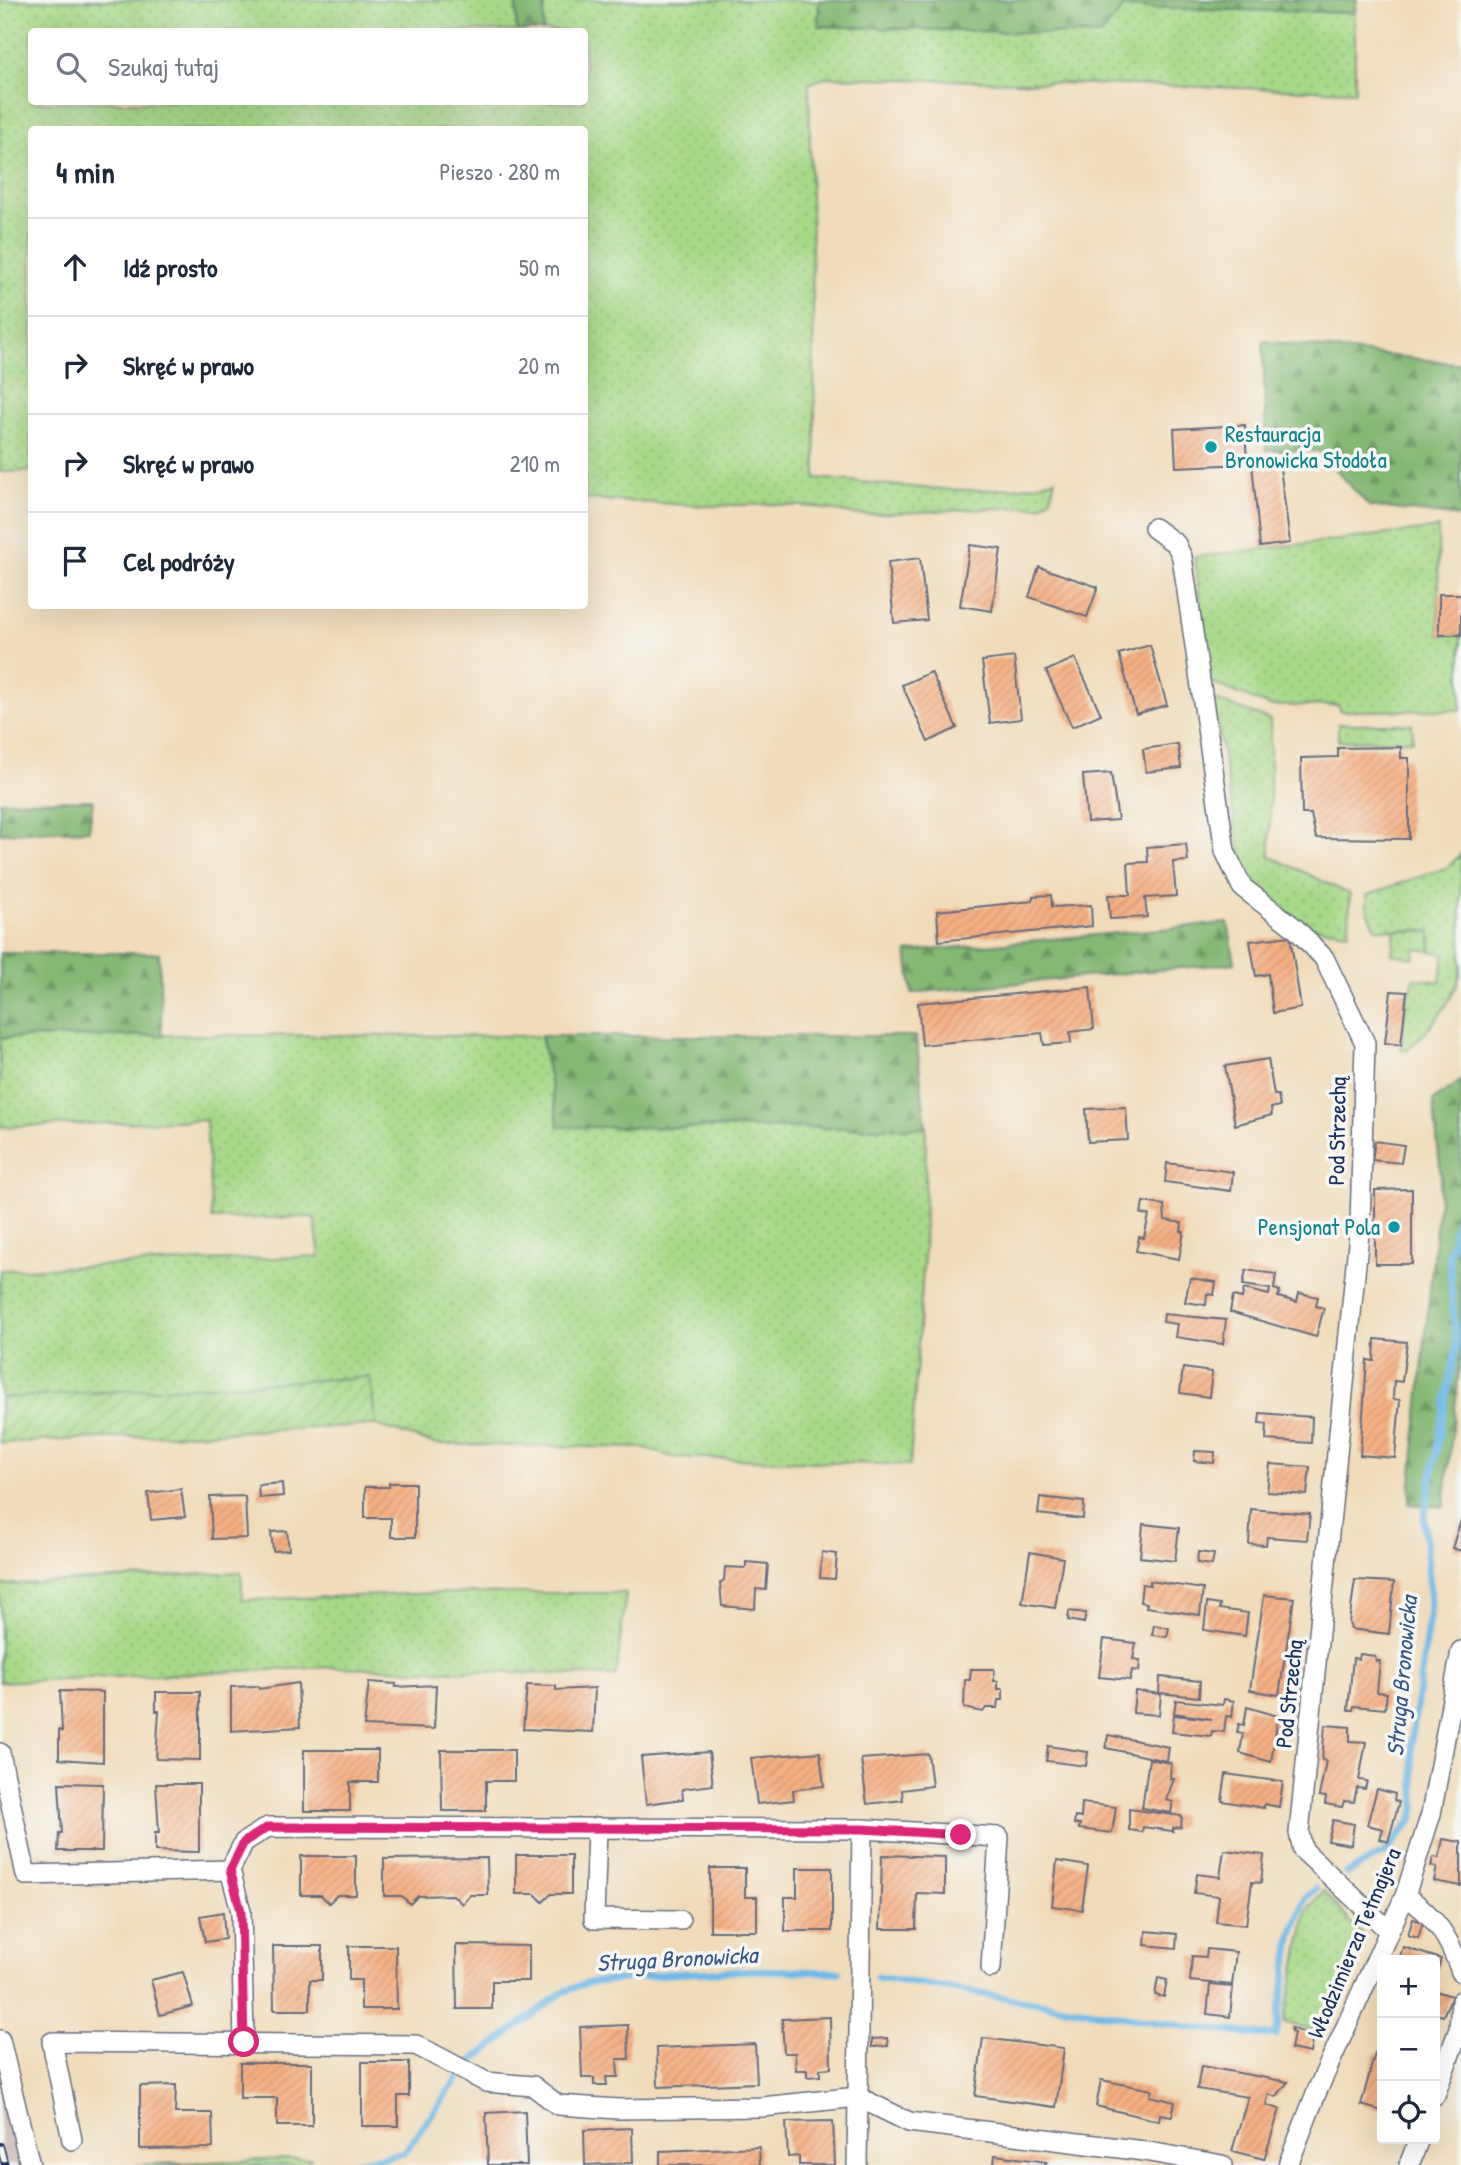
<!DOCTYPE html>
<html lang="pl">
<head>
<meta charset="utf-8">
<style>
	body { margin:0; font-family:"Patrick Hand",sans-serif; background:#f6f6f7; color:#1f2937 }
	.controls { position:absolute; right:21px; bottom:21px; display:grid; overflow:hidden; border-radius:7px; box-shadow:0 7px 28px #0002 }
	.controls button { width:63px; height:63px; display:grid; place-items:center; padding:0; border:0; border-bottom:2px solid #e0e1e3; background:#fff; color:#1f2937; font:35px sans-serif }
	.stop { position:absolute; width:21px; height:21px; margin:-16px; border:5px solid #db2777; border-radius:50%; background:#fff }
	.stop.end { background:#db2777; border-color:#fff; box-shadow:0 2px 7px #0008 }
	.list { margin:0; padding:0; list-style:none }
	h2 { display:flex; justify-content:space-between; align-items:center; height:91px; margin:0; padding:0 28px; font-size:30px }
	h2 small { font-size:23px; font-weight:400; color:#747a83 }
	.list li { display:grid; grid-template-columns:46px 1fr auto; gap:21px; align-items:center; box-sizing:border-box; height:98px; padding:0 28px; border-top:2px solid #e0e1e3 }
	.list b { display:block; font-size:26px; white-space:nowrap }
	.list em { font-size:23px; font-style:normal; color:#747a83 }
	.icon { flex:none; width:38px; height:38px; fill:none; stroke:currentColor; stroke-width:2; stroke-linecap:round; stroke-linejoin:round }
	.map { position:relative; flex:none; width:1461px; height:2165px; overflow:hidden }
	.search { position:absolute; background:#fff; box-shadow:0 7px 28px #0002; left:28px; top:28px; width:560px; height:77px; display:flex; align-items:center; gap:18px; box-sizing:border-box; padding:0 24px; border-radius:7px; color:#747a83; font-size:26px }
	.panel { position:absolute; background:#fff; box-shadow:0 7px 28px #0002; left:28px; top:126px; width:560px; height:483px; border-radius:7px }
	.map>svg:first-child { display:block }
</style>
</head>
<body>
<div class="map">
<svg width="1461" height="2165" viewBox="0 0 1461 2165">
	<defs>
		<pattern id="grass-dots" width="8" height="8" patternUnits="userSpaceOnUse" patternTransform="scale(1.75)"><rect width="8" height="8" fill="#a7d887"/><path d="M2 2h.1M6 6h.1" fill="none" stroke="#8fba77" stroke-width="1.8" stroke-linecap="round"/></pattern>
		<pattern id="forest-firs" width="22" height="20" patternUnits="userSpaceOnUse" patternTransform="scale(1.75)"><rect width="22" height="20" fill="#85b874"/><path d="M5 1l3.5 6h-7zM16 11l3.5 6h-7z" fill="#6c9662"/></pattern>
		<pattern id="garden-furrows" width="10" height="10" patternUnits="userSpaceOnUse" patternTransform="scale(1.75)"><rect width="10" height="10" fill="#a7d887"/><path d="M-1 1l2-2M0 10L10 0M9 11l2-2" fill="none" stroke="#8fba77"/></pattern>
		<pattern id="building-hatch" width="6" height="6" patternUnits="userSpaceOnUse" patternTransform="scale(1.75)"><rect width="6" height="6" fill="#f5af82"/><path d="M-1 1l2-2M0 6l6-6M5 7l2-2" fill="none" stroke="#d19773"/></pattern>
	</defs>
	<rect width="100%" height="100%" fill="#f6f6f2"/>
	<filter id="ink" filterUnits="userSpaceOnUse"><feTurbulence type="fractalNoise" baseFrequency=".0143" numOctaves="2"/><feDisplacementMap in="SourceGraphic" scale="14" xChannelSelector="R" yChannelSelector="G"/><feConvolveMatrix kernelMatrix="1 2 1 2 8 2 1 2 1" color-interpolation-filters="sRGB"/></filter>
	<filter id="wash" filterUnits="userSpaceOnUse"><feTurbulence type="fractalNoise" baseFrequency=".00686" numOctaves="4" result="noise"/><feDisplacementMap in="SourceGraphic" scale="28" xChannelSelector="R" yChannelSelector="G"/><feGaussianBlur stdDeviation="1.57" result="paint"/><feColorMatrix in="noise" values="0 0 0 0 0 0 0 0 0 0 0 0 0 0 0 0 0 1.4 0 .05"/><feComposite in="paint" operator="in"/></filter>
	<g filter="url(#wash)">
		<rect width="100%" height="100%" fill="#f0dcba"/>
		<path fill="#cfc0bb" d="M0 2084 20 2165H0Z"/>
		<g fill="url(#grass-dots)" stroke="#618472" stroke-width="2">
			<path d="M0 0H516L517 31 32 32V102H584V32L543 31 545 0H819V26L1101 35 1124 7 1355 13V91L826 77 809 84 816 478C887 483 990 502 1055 479L1051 498 1040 506 856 515 816 507 770 504 710 506 585 499 584 130H32L31 471 0 472Z"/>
			<path d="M1438 528 1439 635H1461V710L1340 711 1339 705 1269 706 1210 682 1194 557Z"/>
			<path d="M1213 699 1270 720V856L1350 894 1349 932 1307 927 1245 881Z"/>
			<path d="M1338 724H1412L1413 740 1338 741Z"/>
			<path d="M1461 854C1461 891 1461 932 1461 969 1457 998 1429 1030 1408 1050L1401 1049 1407 994 1412 989 1413 978 1440 982 1444 954 1431 951V931L1376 929 1367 909V895L1448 867Z"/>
			<path d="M1395 930 1431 932 1430 951 1415 949 1414 958 1392 954Z"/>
			<path d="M162 1035 541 1036 559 1127 926 1128 924 1253 910 1465 672 1457 645 1448 435 1444 376 1425 369 1377 0 1398V1270L320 1256 314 1217 212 1219 206 1120 0 1127V1038Z"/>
			<path d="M241 1572 243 1600 443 1593H626L616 1676 333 1667 0 1682V1585Z"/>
			<path d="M1324 1891 1362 1935 1364 1943 1325 2034 1284 2022 1307 1910Z"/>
			<path d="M311 2158 306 2165H135Z"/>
		</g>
		<g fill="url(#forest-firs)" stroke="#507469" stroke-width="2">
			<path d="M516 0H545L543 31H517Z"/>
			<path d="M819 0H1357L1355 13 1124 7 1101 35 818 26Z"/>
			<path d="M1263 341 1461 364V517L1369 506 1319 451 1266 450Z"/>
			<path d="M93 800 89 830 0 833V801Z"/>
			<path d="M1228 923 1235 963 912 993 907 952Z"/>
			<path d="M0 953H159L162 1035 0 1038Z"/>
			<path d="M541 1036H916L926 1128 559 1127Z"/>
			<path d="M1461 1081V1354L1444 1507 1409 1504 1441 1177 1433 1100Z"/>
		</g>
		<path fill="url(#garden-furrows)" stroke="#618472" stroke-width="2" d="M370 1377 376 1425 0 1443V1398Z"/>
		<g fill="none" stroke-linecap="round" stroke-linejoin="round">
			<g stroke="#6fb9e7" stroke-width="7">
				<path d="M1347 1873 1386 1852 1412 1820 1416 1807 1411 1744 1431 1603 1424 1518 1456 1347 1449 1255 1461 1202"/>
				<path d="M877 1977 1188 2027 1276 2036 1292 1934 1305 1898 1316 1889"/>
				<path d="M339 2165 404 2153 468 2064 563 1992 587 1983 666 1974 757 1970 839 1972"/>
			</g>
		</g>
		<g id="blocks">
			<g fill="url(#building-hatch)">
				<path d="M1245 425 1247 464 1176 467 1174 429Z"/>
				<path d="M1279 460 1290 543 1260 547 1252 463Z"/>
				<path d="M970 545 1001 549 992 611 960 606Z"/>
				<path d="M920 558 927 620 894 623 888 562Z"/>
				<path d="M1039 567 1098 587 1087 617 1029 597Z"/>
				<rect x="1439" y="594" width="22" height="41"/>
				<path d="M1150 645 1167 705 1136 714 1119 654Z"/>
				<path d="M1014 657 1021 719 990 723 982 661Z"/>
				<path d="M1075 658 1101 714 1072 727 1046 671Z"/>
				<path d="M931 672 957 728 928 742 902 685Z"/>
				<path d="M1178 744 1181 768 1146 772 1143 749Z"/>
				<path d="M1401 747V758H1409V839L1316 838 1311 814H1302L1301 758 1338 757V748Z"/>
				<path d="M1111 773 1118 820 1087 822 1083 775Z"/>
				<path d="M1186 844 1188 861 1173 862 1176 896 1145 898 1147 917 1110 919 1108 895H1130L1128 863 1148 862 1147 847Z"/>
				<path d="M1051 895 1052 907 1091 905 1092 926 939 941 937 911 1033 901V896Z"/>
				<path d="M1290 936 1301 1008 1273 1013 1268 974 1256 976 1250 941Z"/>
				<path d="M1090 987 1094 1029 1070 1032 1071 1043 1044 1045 1042 1033 922 1045 918 1003Z"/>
				<path d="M1391 991 1407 992 1401 1045 1385 1043Z"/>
				<path d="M1268 1059 1274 1095H1278L1280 1106 1271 1108 1272 1115 1235 1125 1225 1066Z"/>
				<path d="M1126 1107 1128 1140 1088 1142 1086 1109Z"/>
				<path d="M1375 1141 1404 1145 1401 1163 1372 1160Z"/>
				<path d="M1167 1163 1233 1172 1231 1191 1165 1182Z"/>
				<path d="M1412 1189V1264H1375V1190Z"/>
				<path d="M1143 1202 1164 1205 1165 1220 1182 1223 1181 1231 1184 1232 1179 1259 1136 1251 1139 1237 1144 1238 1149 1215 1141 1214Z"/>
				<path d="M1246 1270 1276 1274 1274 1289 1280 1291 1278 1297 1297 1302 1299 1293 1318 1297 1316 1306 1324 1308 1316 1337 1230 1312 1233 1296 1242 1298 1244 1289 1269 1295 1270 1289 1243 1285Z"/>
				<path d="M1190 1278 1216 1282 1214 1295 1207 1294 1206 1305 1185 1302Z"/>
				<path d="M1164 1314 1226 1320 1223 1344 1175 1337 1177 1324 1163 1322Z"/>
				<path d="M1375 1339 1407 1342 1402 1382 1394 1381 1393 1399 1400 1400 1395 1458 1360 1455 1367 1360 1374 1361Z"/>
				<path d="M1183 1368 1212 1372 1209 1397 1180 1393Z"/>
				<path d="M1260 1413 1312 1417 1311 1443 1266 1440 1267 1424 1259 1423Z"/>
				<path d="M1195 1451 1215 1452 1214 1463 1194 1461Z"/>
				<path d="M1270 1464 1310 1467 1307 1495 1267 1492Z"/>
				<path d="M282 1483 283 1496 259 1498 258 1485Z"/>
				<path d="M389 1483H415V1537H391V1518H365V1487H389Z"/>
				<path d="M181 1489 185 1517 151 1520 148 1493Z"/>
				<path d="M245 1496 247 1538 212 1539 210 1497Z"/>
				<path d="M1040 1497 1084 1502 1083 1519 1038 1514Z"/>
				<path d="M1251 1509 1310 1514 1307 1540 1267 1537 1266 1545 1249 1544Z"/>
				<path d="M1461 1520V1551L1452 1548Z"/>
				<path d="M1143 1524 1179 1528 1175 1561 1140 1557Z"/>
				<path d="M287 1531 289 1550 273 1551 271 1532Z"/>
				<path d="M822 1552 837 1554 835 1579 820 1578Z"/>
				<path d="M1030 1552 1063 1558 1055 1608 1022 1603Z"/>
				<path d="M1198 1552 1214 1554 1212 1565 1197 1563Z"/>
				<path d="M746 1562 768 1564 766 1590 756 1589 755 1609 722 1606 720 1583 724 1580 725 1567 746 1568Z"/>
				<path d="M1355 1580 1394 1582 1389 1634 1351 1629 1349 1623Z"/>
				<path d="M1150 1581 1203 1589 1200 1615 1146 1607 1147 1603 1140 1602 1142 1584 1150 1585Z"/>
				<path d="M1264 1595 1294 1598 1279 1695 1250 1690Z"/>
				<path d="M1207 1603 1220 1605 1219 1609 1248 1613 1245 1636 1204 1630Z"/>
				<path d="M1069 1611 1086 1613 1084 1623 1068 1620Z"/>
				<path d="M1154 1625 1169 1628 1167 1637 1152 1635Z"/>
				<path d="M1104 1639 1136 1643 1133 1659 1140 1660 1139 1671 1132 1670 1130 1680 1099 1677Z"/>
				<path d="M1360 1654 1375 1656 1376 1661H1380L1377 1692 1387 1693 1385 1709 1354 1706 1353 1710H1348L1353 1658 1359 1659Z"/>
				<path d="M971 1669H994V1681H998V1689H1003V1700H998L997 1708H986L983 1712 964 1708 965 1680H970Z"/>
				<path d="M1160 1677 1200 1681 1199 1697 1159 1693Z"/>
				<path d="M369 1682 396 1684V1687L436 1685 434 1729 364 1726Z"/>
				<path d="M298 1683 300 1727 231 1731V1687L258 1686 259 1689Z"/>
				<path d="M527 1685 556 1686V1690L595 1688 593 1732 523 1729Z"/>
				<path d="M60 1691 103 1692V1762L59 1759V1730L62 1731Z"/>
				<path d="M1135 1691 1161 1694 1159 1715 1133 1713Z"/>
				<path d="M156 1692H200V1760L156 1759 159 1711H156Z"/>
				<path d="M1224 1699 1234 1701 1232 1717 1226 1716 1224 1732 1212 1731 1211 1736 1172 1732 1174 1715 1212 1719 1174 1713 1176 1700 1223 1705Z"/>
				<path d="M1247 1707 1278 1716 1271 1762 1240 1753 1243 1733 1237 1732 1239 1724 1244 1725Z"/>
				<path d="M1325 1725 1350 1727V1741L1366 1742 1359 1780 1367 1781 1365 1789 1357 1788 1354 1802 1344 1801 1342 1807 1325 1804 1326 1797 1319 1796 1326 1761 1322 1760Z"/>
				<path d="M1108 1735 1169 1747 1167 1761 1106 1748Z"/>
				<path d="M1048 1746 1088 1752 1086 1766 1046 1761Z"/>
				<path d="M304 1750H378V1782H350V1811H304Z"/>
				<path d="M441 1750H514V1781H486V1811H442Z"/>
				<path d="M709 1752 713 1785 682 1789 683 1799 646 1804 641 1757Z"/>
				<path d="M820 1752 824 1786 793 1790 794 1800 757 1804 751 1758Z"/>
				<path d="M928 1754 932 1786 902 1790 903 1800 867 1804 861 1759Z"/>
				<path d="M1149 1759 1171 1763 1170 1779H1174L1166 1800 1173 1802 1171 1813 1142 1808Z"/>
				<path d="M1226 1774 1283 1782 1279 1807 1264 1804V1808L1222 1801Z"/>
				<path d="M59 1783 103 1784 102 1851H58L59 1833H62Z"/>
				<path d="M156 1784H199V1852L155 1851V1833H159Z"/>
				<path d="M1377 1789 1395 1794 1394 1800 1399 1802 1388 1842 1380 1839 1383 1829 1367 1825Z"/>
				<path d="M1082 1803 1116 1807 1112 1833 1079 1829 1080 1824H1074L1075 1817 1081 1818Z"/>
				<path d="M1129 1809 1182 1816 1181 1827 1173 1828V1831L1143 1827 1142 1832 1129 1830Z"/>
				<path d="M1333 1820 1354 1824 1351 1845 1328 1841Z"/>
				<path d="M1443 1839 1461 1842V1886L1434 1881 1437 1867 1431 1866 1433 1857 1439 1858Z"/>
				<path d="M1224 1850 1264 1855 1261 1883 1252 1882 1246 1925 1216 1922 1219 1896 1194 1893 1197 1874 1220 1877Z"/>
				<path d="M516 1855H571V1894H551L543 1902 535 1894H516Z"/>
				<path d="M882 1855 945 1857V1894L917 1893 916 1929H880Z"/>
				<path d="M301 1856H356V1895H337L329 1903 321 1895H301Z"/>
				<path d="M487 1858 488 1895H470L462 1904 453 1895 418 1896 410 1904 402 1896H384V1859Z"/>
				<path d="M1057 1861 1088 1866 1082 1910 1052 1906Z"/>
				<path d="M710 1868H745V1897H757V1931H710Z"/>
				<path d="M797 1868H832V1931H785V1897H797Z"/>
				<path d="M223 1912 225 1939 205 1942 200 1916Z"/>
				<path d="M1413 1919 1423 1922 1418 1938 1408 1935Z"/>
				<path d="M1146 1931 1177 1934 1176 1948 1145 1945Z"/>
				<path d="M456 1945 529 1946V1981H492V2009H457Z"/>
				<path d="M273 1946H322V1980H310V2010H274Z"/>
				<path d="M349 1946H396L397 2009H361V1980H349Z"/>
				<path d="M1403 1947 1441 1959 1435 1978V1960H1399Z"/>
				<path d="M1207 1949 1236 1952 1232 1985 1190 1981 1192 1956 1206 1957Z"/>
				<path d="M183 1972 193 2006 160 2015 151 1980Z"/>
				<path d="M1158 1978 1167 1980 1164 1997 1155 1995Z"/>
				<path d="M1210 1985 1233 1987 1230 2017 1207 2014Z"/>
				<path d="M1435 1991 1452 1996 1443 2016 1437 2014 1435 2019Z"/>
				<path d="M830 2017 831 2068 820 2069V2076L807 2077V2070H796L795 2053H784L782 2019Z"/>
				<path d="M628 2025 629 2059H617L618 2077H606L607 2085H594V2078H582L580 2027Z"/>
				<path d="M1291 2028 1313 2036 1310 2053 1291 2049 1294 2033 1291 2032Z"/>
				<path d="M887 2038 888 2046 872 2047V2039Z"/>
				<path d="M983 2038 1064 2048 1056 2107 975 2096Z"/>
				<path d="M755 2044 757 2083 658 2087 657 2048Z"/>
				<path d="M1375 2053 1382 2055V2111L1361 2105Z"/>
				<path d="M362 2062H409V2096H398V2126H362Z"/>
				<path d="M240 2063H312V2126H277V2098H240Z"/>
				<path d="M1201 2066 1288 2082 1276 2097 1269 2094 1266 2105 1280 2109 1264 2159 1232 2151 1248 2097 1197 2089Z"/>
				<path d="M1101 2080 1152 2090 1150 2096 1175 2102 1172 2116 1160 2114 1159 2121 1096 2106Z"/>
				<path d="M176 2085 175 2113H212L213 2148 140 2149V2086Z"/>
				<path d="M525 2111 527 2165H488L486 2113Z"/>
				<path d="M833 2121 835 2165H799V2156L788 2157 786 2122Z"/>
				<path d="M632 2128 633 2163 585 2165 584 2130Z"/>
				<path d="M759 2147 760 2165H660V2151Z"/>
				<path d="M995 2155 1047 2162 1046 2165H994Z"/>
			</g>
		</g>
	</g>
	<g filter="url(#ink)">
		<use href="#blocks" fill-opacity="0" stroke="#666c7e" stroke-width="2"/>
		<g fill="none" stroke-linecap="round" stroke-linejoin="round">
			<g stroke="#666c7e" stroke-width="22">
				<g id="street">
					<path d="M1154 528 1176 544 1182 557 1225 851 1242 887 1295 928 1324 958 1365 1043 1360 1224 1299 1833 1303 1850 1388 1930"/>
					<path d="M0 1753 26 1875 230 1870"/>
					<path d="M597 1827 594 1919 680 1920"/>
					<path d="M862 1829 999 1837 991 1968"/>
					<path d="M1405 1896C1435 1915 1450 1939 1461 1972"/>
					<path d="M0 2040 30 2165"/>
					<path d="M244 2042 241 1911 230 1870 244 1842 268 1827 862 1829 857 2165"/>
					<path d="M1435 2095 1459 2029 1461 2001"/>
					<path d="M72 2140 52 2042 416 2045 486 2082 533 2086 558 2105 618 2109 762 2107 858 2097 909 2122 1144 2151 1222 2165"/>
					<path d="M1288 2165 1317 2091 1405 1896 1431 1814 1461 1651"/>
					<path d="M1409 2165 1419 2139"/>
				</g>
			</g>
			<use href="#street" stroke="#fff" stroke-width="19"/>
			<g stroke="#1b2f5e" stroke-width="8">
				<path id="rail" d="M0 2146 5 2165"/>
			</g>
			<use href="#rail" stroke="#f6f6f2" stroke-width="5" stroke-dasharray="16" stroke-linecap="butt"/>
		</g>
	</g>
	<g fill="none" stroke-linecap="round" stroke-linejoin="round" filter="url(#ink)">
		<path stroke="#db2777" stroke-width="9" d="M244 2042 241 1911 230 1870 244 1842 268 1827 862 1829 961 1835"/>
	</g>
	<g fill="#0f9aa8" stroke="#f6f6f2" stroke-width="2.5">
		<circle cx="1211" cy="447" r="7"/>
		<circle cx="1394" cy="1227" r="7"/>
	</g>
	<g text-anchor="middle" stroke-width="7" stroke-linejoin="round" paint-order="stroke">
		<g font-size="23" fill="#0d838f" stroke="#f6f6f2" text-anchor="start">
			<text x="1225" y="442">Restauracja<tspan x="1225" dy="26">Bronowicka Stodoła</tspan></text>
			<text x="1380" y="1235" text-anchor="end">Pensjonat Pola</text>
		</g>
		<g font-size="23" fill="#1b2f5e" stroke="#f6f6f2">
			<text transform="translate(1337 1131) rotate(-89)" y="8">Pod Strzechą</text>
			<text transform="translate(1289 1694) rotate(-84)" y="8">Pod Strzechą</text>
			<text transform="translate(1354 1943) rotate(-67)" y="8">Włodzimierza Tetmajera</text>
		</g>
		<g font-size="24" font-style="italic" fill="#345887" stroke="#f6f6f2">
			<text transform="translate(1402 1676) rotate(-85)" y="8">Struga Bronowicka</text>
			<text transform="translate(677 1959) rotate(-3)" y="8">Struga Bronowicka</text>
		</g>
	</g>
</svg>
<div class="controls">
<button>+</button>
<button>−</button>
<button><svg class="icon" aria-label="locate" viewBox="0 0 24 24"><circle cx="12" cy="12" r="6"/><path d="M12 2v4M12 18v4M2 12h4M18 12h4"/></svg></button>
</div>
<div class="stop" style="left:244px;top:2042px"></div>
<div class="stop end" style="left:961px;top:1835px"></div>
<div class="search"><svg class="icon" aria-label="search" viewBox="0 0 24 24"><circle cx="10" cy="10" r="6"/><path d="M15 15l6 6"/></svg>Szukaj tutaj</div>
<section class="panel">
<h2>4 min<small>Pieszo · 280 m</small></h2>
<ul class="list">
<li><svg class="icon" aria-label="ahead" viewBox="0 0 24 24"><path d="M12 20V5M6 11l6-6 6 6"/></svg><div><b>Idź prosto</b></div><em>50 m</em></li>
<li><svg class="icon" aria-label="right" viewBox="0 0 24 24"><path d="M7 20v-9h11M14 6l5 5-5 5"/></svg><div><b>Skręć w prawo</b></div><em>20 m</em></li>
<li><svg class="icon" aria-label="right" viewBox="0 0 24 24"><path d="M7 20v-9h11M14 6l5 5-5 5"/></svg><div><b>Skręć w prawo</b></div><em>210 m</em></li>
<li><svg class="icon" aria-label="arrive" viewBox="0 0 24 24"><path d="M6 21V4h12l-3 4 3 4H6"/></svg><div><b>Cel podróży</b></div></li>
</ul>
</section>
</div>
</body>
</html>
